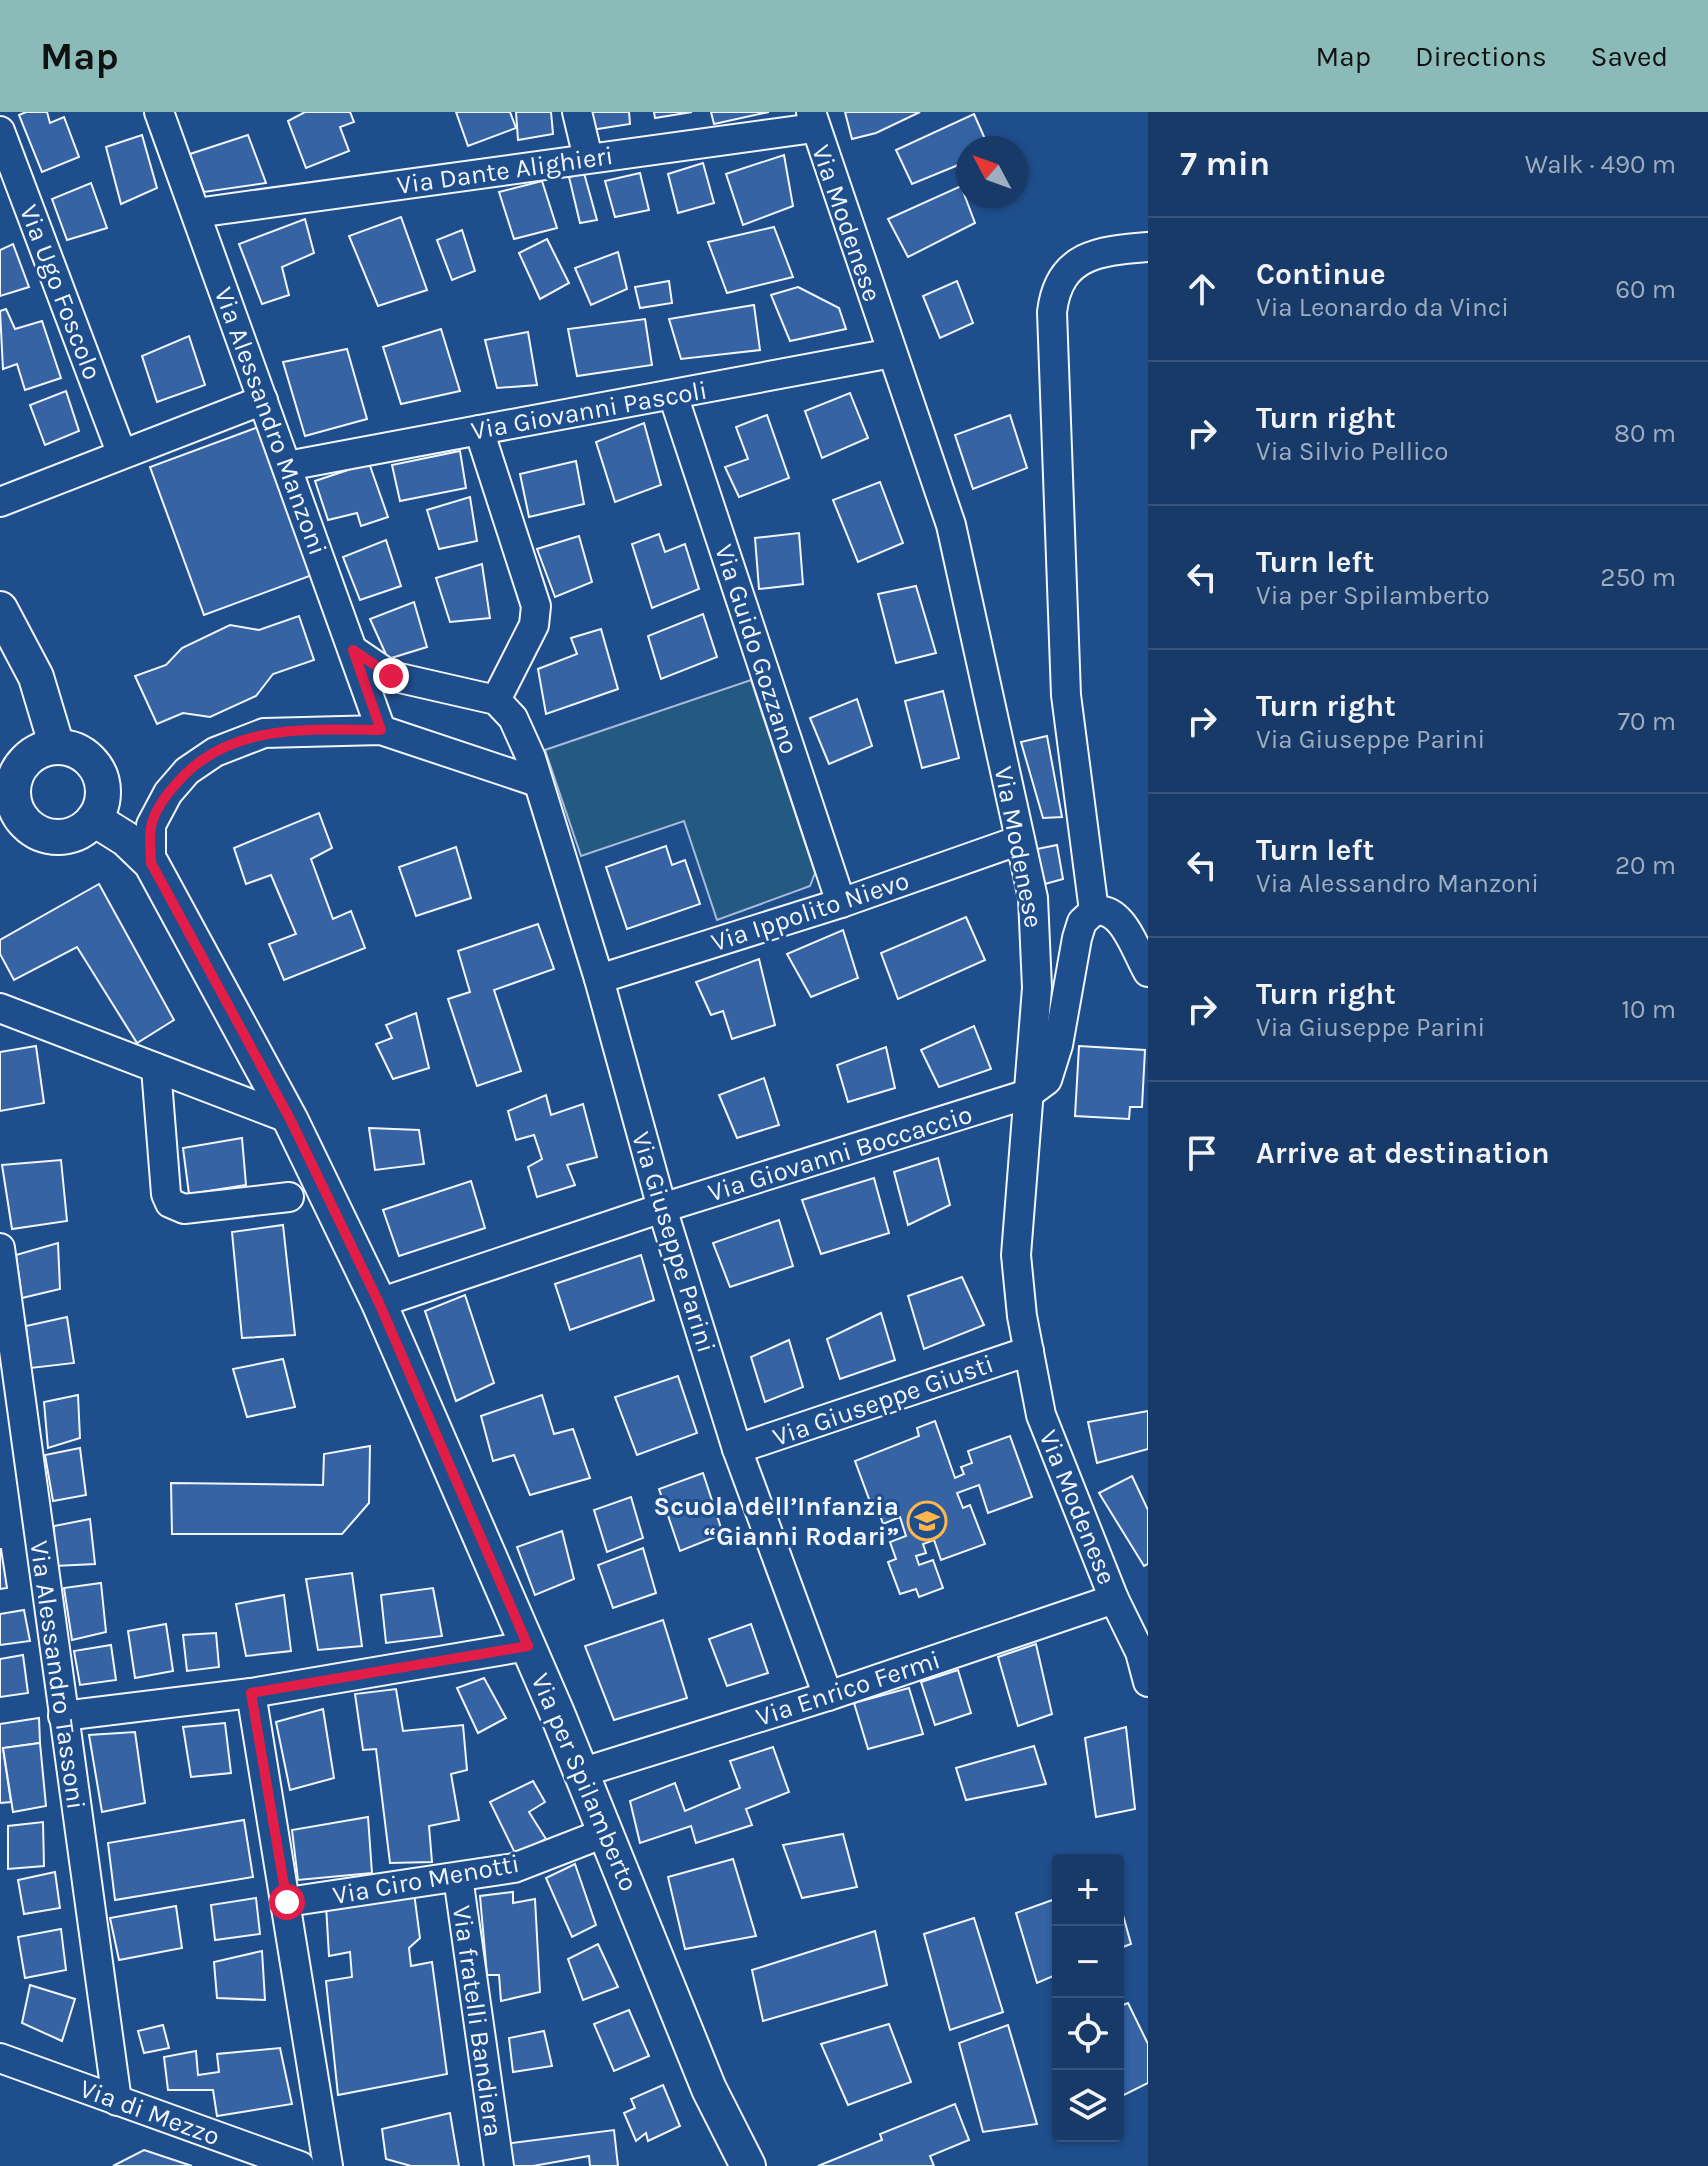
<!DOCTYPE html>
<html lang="en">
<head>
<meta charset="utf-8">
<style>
	body { margin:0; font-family:Karla,sans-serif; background:#20416f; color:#f1f3f6 }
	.controls { position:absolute; right:24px; bottom:24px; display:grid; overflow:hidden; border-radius:8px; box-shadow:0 2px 6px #0004 }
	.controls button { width:72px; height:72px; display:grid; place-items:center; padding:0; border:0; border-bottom:2px solid #36547d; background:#173a69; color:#f1f3f6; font:40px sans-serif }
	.compass { position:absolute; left:956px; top:24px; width:72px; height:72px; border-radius:50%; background:#173a69; box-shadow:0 2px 6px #0004; rotate:311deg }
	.stop { position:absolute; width:24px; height:24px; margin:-18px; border:6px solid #e11d48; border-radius:50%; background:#fff }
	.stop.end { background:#e11d48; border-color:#fff; box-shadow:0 2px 8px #0008 }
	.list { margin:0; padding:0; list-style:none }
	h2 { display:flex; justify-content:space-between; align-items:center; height:104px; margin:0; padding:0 32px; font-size:34px }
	h2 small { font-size:26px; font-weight:400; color:#9eadc0 }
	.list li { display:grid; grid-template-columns:52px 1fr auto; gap:24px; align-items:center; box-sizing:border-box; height:144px; padding:0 32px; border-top:2px solid #36547d }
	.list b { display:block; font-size:30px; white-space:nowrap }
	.list p { margin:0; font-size:26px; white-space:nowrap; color:#9eadc0 }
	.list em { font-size:26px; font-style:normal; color:#9eadc0 }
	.icon { flex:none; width:44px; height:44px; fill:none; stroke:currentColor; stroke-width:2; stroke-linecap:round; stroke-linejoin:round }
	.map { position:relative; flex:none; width:1148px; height:2054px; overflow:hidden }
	header { display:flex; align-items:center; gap:48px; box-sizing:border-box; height:112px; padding:0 40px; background:#8bbbb9; color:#111 }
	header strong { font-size:38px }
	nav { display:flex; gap:44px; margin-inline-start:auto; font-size:28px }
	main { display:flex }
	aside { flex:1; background:#173a69 }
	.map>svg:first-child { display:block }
</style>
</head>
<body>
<header>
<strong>Map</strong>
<nav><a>Map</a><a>Directions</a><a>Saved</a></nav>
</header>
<main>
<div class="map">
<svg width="1148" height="2054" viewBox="0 0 1148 2054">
	<rect width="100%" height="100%" fill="#1f4e8c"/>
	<path fill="#245a82" stroke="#a8bbd7" stroke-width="2" d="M751 568 815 761 810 774 717 808 684 709 581 744 545 638Z"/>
	<g fill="#3563a3" stroke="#f2f6ff" stroke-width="2">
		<path d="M26 0H47L50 11 64 5 79 45 42 60 19 3Z"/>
		<path d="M305 0H350L354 10 340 15 349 39 306 56 288 9Z"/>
		<path d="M456 0H510L516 16 468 34Z"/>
		<path d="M516 0H551L553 22 518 28Z"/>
		<path d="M588 0H629L630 12 591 18Z"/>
		<path d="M654 0H692L655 6Z"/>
		<path d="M711 0H769L714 12Z"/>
		<path d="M845 0H920L876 21 852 27Z"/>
		<path d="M974 2 989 36H968V49L912 72 896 38Z"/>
		<path d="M142 23 157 76 121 92 106 35Z"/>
		<path d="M248 23 266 71 204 80 190 42Z"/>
		<path d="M784 43 793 94 743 113 726 62Z"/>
		<path d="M703 51 714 91 678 101 668 62Z"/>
		<path d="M584 61 597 108 580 111 569 65Z"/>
		<path d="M640 61 649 98 615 105 605 69Z"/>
		<path d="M542 69 557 116 514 127 499 80Z"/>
		<path d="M91 71 107 116 67 128 52 87Z"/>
		<path d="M961 74 975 111 908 145 888 107Z"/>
		<path d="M401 105 427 178 378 194 349 124Z"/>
		<path d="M305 107 314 141 282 155 289 183 262 192 239 132Z"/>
		<path d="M774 115 793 165 727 181 708 130Z"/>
		<path d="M462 118 475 159 452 168 437 128Z"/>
		<path d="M547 127 569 171 540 187 519 141Z"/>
		<path d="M13 132 29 175 0 184V138Z"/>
		<path d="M618 140 627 177 591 193 575 156Z"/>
		<path d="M669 169 672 191 640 196 635 175Z"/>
		<path d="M957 169 973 211 940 226 923 184Z"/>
		<path d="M798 175 839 196 846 217 790 229 771 183Z"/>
		<path d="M754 193 760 238 681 247 669 207Z"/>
		<path d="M6 197 15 217 42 209 61 266 25 278 17 252 3 257 0 199Z"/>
		<path d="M645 207 652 253 577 264 568 217Z"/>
		<path d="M441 217 460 279 401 292 383 235Z"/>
		<path d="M528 220 537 273 497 276 485 228Z"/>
		<path d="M189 224 205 273 157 290 142 244Z"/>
		<path d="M347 237 367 307 305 324 283 250Z"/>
		<path d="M66 279 79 319 45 333 30 293Z"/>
		<path d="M850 281 868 326 822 346 805 299Z"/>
		<path d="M767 303 789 366 739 385 725 355 748 347 736 315Z"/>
		<path d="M1010 303 1027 356 973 377 955 323Z"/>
		<path d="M644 311 661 373 615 390 596 330Z"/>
		<path d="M261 314 315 462 204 503 150 355Z"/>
		<path d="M460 339 466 376 400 389 392 353Z"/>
		<path d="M576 349 584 392 529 405 520 362Z"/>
		<path d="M369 351 388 405 361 414 357 401 328 408 315 369Z"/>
		<path d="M880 370 903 431 858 450 833 388Z"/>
		<path d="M470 385 477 429 439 437 427 398Z"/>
		<path d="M799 421 803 472 759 477 755 426Z"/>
		<path d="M659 422 665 440 685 432 699 477 652 496 632 432Z"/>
		<path d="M579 424 592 470 555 485 537 437Z"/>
		<path d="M386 428 401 474 360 488 343 445Z"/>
		<path d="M482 452 490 506 450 510 436 466Z"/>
		<path d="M916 474 936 541 896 551 878 482Z"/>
		<path d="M414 490 427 535 388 547 370 507Z"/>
		<path d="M703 502 717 545 661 567 648 524Z"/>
		<path d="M299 504 314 548 273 562 256 584 210 605 183 601 157 612 135 564 166 553 182 536 230 513 259 518Z"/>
		<path d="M601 517 618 577 546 602 538 557 577 542 571 526Z"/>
		<path d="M943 579 959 646 922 656 905 589Z"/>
		<path d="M857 587 872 634 829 652 810 606Z"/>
		<path d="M1047 624 1062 705 1043 706 1021 630Z"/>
		<path d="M319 701 332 736 311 747 333 807 351 799 365 836 284 868 269 832 296 822 271 763 246 772 234 736Z"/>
		<path d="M1057 733 1063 767 1045 772 1037 737Z"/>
		<path d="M666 734 672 753 685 748 700 792 627 817 606 755Z"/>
		<path d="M456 735 471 786 416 804 399 755Z"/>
		<path d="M99 772 174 908 137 931 77 835 14 868 0 842V828Z"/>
		<path d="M966 805 985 848 898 887 881 841Z"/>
		<path d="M538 812 554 857 494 878 521 959 477 974 448 887 470 880 458 839Z"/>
		<path d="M843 818 858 866 811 885 787 842Z"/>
		<path d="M759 847 775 913 732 927 723 899 711 903 696 870Z"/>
		<path d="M416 901 429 956 393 967 376 932 392 926 386 913Z"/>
		<path d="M974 914 991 957 939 975 921 938Z"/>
		<path d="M36 934 44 991 0 999V940Z"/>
		<path d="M1079 934 1145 938 1142 995H1130L1129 1007 1075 1004Z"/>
		<path d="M886 935 895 976 848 990 837 953Z"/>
		<path d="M764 966 779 1013 737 1026 719 983Z"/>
		<path d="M546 983 551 1003 583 992 597 1045 567 1053 575 1073 537 1085 528 1055 542 1047 534 1023 516 1028 508 999Z"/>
		<path d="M369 1016 419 1018 424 1052 375 1058Z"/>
		<path d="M242 1026 246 1073 189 1082 183 1036Z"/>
		<path d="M938 1046 950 1093 908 1113 894 1060Z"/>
		<path d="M61 1048 67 1109 12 1117 2 1053Z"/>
		<path d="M874 1066 889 1121 821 1142 802 1088Z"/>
		<path d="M471 1069 485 1116 399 1144 383 1098Z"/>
		<path d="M779 1108 793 1154 730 1175 713 1131Z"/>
		<path d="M283 1113 295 1223 242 1226 232 1120Z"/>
		<path d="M58 1131 60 1177 22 1186 16 1143Z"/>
		<path d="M641 1143 654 1188 570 1218 555 1172Z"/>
		<path d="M962 1165 984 1213 924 1237 908 1184Z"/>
		<path d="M465 1183 494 1271 456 1289 425 1199Z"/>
		<path d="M881 1201 895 1248 840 1267 827 1227Z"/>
		<path d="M67 1205 74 1251 31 1256 26 1214Z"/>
		<path d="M789 1228 803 1275 765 1290 751 1245Z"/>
		<path d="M283 1247 295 1295 247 1305 233 1257Z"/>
		<path d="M678 1264 697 1321 637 1343 615 1285Z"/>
		<path d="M78 1283 80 1326 48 1336 44 1290Z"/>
		<path d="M542 1283 554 1322 573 1317 590 1366 530 1383 514 1343 493 1349 481 1304Z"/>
		<path d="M1148 1299V1337L1097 1351 1088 1310Z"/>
		<path d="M935 1309 955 1366 964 1362 961 1355 972 1351 968 1339 1010 1324 1032 1385 988 1401 979 1373 957 1381 963 1396 970 1393 985 1432 941 1448 934 1428 923 1432 926 1441 916 1444 919 1453 933 1448 943 1476 919 1485 916 1477 900 1482 888 1450 896 1447 890 1430 906 1424 900 1405 883 1412 877 1394 872 1395 855 1349 919 1324 917 1316Z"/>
		<path d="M370 1334 369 1391 342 1422H172L171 1371 323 1373 324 1342Z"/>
		<path d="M80 1336 86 1383 53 1389 45 1343Z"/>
		<path d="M703 1361 723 1422 680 1439 659 1377Z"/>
		<path d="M1132 1364 1148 1398V1452L1144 1454 1099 1381Z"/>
		<path d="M631 1385 643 1426 607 1440 594 1398Z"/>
		<path d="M90 1407 95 1452 55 1454 54 1414Z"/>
		<path d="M562 1419 574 1467 535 1483 517 1435Z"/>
		<path d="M643 1436 656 1481 613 1496 598 1453Z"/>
		<path d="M1 1437 7 1476 0 1477V1437Z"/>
		<path d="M352 1461 362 1534 318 1538 306 1467Z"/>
		<path d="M101 1471 106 1520 72 1528 64 1476Z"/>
		<path d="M433 1476 442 1524 386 1531 381 1483Z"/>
		<path d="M284 1483 291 1539 246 1544 236 1492Z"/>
		<path d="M24 1498 30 1529 0 1533V1502Z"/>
		<path d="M663 1508 687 1586 614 1608 585 1534Z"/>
		<path d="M166 1512 173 1559 135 1566 128 1519Z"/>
		<path d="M751 1512 768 1561 727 1574 709 1527Z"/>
		<path d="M216 1521 219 1555 187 1559 183 1523Z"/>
		<path d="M1036 1532 1052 1602 1018 1614 998 1545Z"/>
		<path d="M111 1533 116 1568 80 1573 74 1539Z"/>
		<path d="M23 1543 28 1581 0 1585V1547Z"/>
		<path d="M958 1558 971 1601 935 1613 921 1570Z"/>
		<path d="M484 1566 506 1606 478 1621 457 1576Z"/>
		<path d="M909 1576 923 1622 868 1637 854 1591Z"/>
		<path d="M396 1577 403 1619 463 1613 467 1658 451 1662 459 1708 429 1714 432 1750 390 1751 376 1637 363 1638 355 1582Z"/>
		<path d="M323 1597 334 1666 290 1678 276 1610Z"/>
		<path d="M39 1606 40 1631 3 1636 11 1690 0 1691V1612Z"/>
		<path d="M225 1611 231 1661 191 1665 183 1615Z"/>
		<path d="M1126 1615 1135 1697 1096 1705 1085 1626Z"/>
		<path d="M135 1620 145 1691 102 1700 89 1623Z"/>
		<path d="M40 1631 46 1694 13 1700 3 1636Z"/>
		<path d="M1034 1634 1046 1672 966 1688 956 1656Z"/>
		<path d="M773 1635 789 1680 746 1697 752 1713 696 1731 691 1714 640 1731 630 1689 675 1671 685 1699 740 1676 730 1649Z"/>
		<path d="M533 1669 545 1690 529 1700 546 1727 516 1743 490 1690Z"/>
		<path d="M368 1705 372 1761 298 1768 292 1718Z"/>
		<path d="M244 1708 253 1765 115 1788 108 1731Z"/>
		<path d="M43 1710 44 1754 8 1757V1714Z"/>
		<path d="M843 1722 857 1775 802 1786 783 1733Z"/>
		<path d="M733 1747 756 1824 685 1837 668 1765Z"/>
		<path d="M575 1752 596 1813 572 1825 546 1766Z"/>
		<path d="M55 1760 60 1796 24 1802 18 1768Z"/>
		<path d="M513 1780V1791L535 1787 540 1880 501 1889 499 1863H487L480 1784Z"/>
		<path d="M414 1781 420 1826 409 1836 411 1854 432 1850 447 1962 338 1983 326 1869 352 1865 350 1840 329 1844 326 1793Z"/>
		<path d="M1118 1785 1131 1832 1118 1837Z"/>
		<path d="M256 1786 260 1822 215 1828 211 1793Z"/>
		<path d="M1058 1786V1862L1037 1871 1016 1801Z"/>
		<path d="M176 1794 182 1836 119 1848 110 1806Z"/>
		<path d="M974 1806 1003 1900 950 1918 924 1822Z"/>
		<path d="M61 1817 66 1858 25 1866 18 1825Z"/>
		<path d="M875 1819 887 1873 763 1909 752 1858Z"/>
		<path d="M598 1832 618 1875 583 1888 568 1847Z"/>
		<path d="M262 1839 265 1888 217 1886 214 1850Z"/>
		<path d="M30 1873 75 1887 62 1929 22 1911Z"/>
		<path d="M1128 1891 1148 1932V1971L1118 1986V1895Z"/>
		<path d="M629 1898 649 1944 614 1959 594 1912Z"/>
		<path d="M889 1912 911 1970 848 1993 821 1932Z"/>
		<path d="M163 1913 169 1936 144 1941 138 1919Z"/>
		<path d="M1008 1913 1037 2012 983 2020 959 1931Z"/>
		<path d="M544 1919 552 1954 513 1960 509 1926Z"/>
		<path d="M280 1936 292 1992 217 2004 213 1978H168L164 1945 196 1939 198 1963 219 1960 217 1942Z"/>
		<path d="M663 1973 680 2014 648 2029 646 2021 636 2029 624 2001 635 1996 631 1987Z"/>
		<path d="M955 1992 969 2028 930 2044 934 2054H818L882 2028 880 2022Z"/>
		<path d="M450 2001 459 2054H411L386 2047 382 2017Z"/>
		<path d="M614 2018 618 2054H590L589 2044 533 2054H509L505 2032Z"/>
		<path d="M144 2038 192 2054H113Z"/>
	</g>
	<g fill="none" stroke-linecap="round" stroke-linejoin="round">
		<g stroke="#f2f6ff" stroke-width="32">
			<g id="minor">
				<path d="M159 0 381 618"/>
				<path d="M577 0 588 46"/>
				<path d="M811 0 951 413 1033 786 1037 876 1016 1143 1022 1204 1041 1303 1114 1487 1140 1540 1148 1570"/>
				<path d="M0 19 121 340"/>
				<path d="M196 101 814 16"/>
				<path d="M673 283 841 791"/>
				<path d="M479 318 536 494 534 513 496 588"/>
				<path d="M287 354 892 241"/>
				<path d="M0 390 263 288"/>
				<path d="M353 538 391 564 496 588 513 606 531 646 599 867 662 1096 737 1337 828 1584"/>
				<path d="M151 751V713L168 681 187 659 215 640 264 621 381 618 537 670"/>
				<path d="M1094 799 1066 583 1052 200C1059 142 1099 139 1148 135"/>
				<path d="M599 867 841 791 1020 728"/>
				<path d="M0 896 290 1007"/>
				<path d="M156 956 166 1082 170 1091 184 1097 289 1085"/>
				<path d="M0 1136 117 1989"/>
				<path d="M379 1191 662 1096 1028 982 1047 968 1058 933 1077 826 1082 810 1094 799C1123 793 1136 840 1148 860"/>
				<path d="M737 1337 1029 1239"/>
				<path d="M251 1581 328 2054"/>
				<path d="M63 1604 251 1581 528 1534"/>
				<path d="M580 1661 828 1584 1114 1487"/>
				<path d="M458 1765 499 2054"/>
				<path d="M287 1790 514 1756 607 1720"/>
				<path d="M0 1946 300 2054"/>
			</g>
		</g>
		<g stroke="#f2f6ff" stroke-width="38">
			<g id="major">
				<path d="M0 497 36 565 57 635"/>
				<circle cx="58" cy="680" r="45"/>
				<path d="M94 707 126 727 151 751 290 1007 379 1191 557 1601 709 1977 748 2054"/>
			</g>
		</g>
		<use href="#minor" stroke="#1f4e8c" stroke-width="28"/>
		<use href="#major" stroke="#1f4e8c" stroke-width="34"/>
	</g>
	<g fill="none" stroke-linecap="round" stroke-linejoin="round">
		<path stroke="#e11d48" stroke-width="10" d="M287 1790 251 1581 528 1534 379 1191 290 1007 151 751C151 740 149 726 151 715 154 700 166 683 176 672 227 611 308 617 381 618L353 538 391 564"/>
	</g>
	<defs>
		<g id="school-ring" transform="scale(2)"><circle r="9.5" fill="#1f4e8c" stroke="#ffb74d" stroke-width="1.5"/><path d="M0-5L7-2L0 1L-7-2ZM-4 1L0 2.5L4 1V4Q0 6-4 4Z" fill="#ffb74d"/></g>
	</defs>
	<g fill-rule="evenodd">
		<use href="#school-ring" x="927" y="1409"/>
	</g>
	<g text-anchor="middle" stroke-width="6" stroke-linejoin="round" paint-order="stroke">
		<g font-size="26" fill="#f2f6ff" stroke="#1f4e8c">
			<text transform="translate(505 58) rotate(-8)" y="9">Via Dante Alighieri</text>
			<text transform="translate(847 111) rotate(71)" y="9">Via Modenese</text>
			<text transform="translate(61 180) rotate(69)" y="9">Via Ugo Foscolo</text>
			<text transform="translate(589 298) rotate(-10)" y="9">Via Giovanni Pascoli</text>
			<text transform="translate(271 309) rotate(70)" y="9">Via Alessandro Manzoni</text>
			<text transform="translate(757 537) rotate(72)" y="9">Via Guido Gozzano</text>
			<text transform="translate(1019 735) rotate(79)" y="9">Via Modenese</text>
			<text transform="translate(810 799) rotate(-18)" y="9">Via Ippolito Nievo</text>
			<text transform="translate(840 1041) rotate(-17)" y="9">Via Giovanni Boccaccio</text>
			<text transform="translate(674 1130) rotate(73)" y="9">Via Giuseppe Parini</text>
			<text transform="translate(883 1288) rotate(-19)" y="9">Via Giuseppe Giusti</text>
			<text transform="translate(1078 1395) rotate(68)" y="9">Via Modenese</text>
			<text transform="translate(58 1563) rotate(82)" y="9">Via Alessandro Tassoni</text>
			<text transform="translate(848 1576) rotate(-18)" y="9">Via Enrico Fermi</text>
			<text transform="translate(585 1670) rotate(67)" y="9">Via per Spilamberto</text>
			<text transform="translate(426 1767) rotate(-10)" y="9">Via Ciro Menotti</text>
			<text transform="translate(478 1909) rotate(82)" y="9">Via fratelli Bandiera</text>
			<text transform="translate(150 2000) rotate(20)" y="9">Via di Mezzo</text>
		</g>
		<g font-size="26" font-weight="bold" fill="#f2f6ff" stroke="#1f4e8c" text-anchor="end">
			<text x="899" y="1403">Scuola dell’Infanzia<tspan x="899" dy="30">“Gianni Rodari”</tspan></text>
		</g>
	</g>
</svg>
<div class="controls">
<button>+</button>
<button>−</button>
<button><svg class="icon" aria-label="locate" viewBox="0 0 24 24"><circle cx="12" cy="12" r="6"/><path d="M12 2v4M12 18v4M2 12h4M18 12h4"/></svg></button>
<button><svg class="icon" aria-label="layers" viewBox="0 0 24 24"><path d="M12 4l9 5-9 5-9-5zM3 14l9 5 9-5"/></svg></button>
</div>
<svg class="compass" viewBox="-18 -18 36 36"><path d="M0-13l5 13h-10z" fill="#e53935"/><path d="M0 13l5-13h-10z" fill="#9eadc0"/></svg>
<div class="stop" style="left:287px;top:1790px"></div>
<div class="stop end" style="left:391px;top:564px"></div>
</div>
<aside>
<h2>7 min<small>Walk · 490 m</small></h2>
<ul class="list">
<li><svg class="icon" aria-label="ahead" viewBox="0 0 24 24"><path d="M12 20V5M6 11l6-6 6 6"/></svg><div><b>Continue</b><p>Via Leonardo da Vinci</p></div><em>60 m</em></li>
<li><svg class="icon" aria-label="right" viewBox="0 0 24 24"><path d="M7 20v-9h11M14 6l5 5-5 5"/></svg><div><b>Turn right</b><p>Via Silvio Pellico</p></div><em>80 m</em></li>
<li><svg class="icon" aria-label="left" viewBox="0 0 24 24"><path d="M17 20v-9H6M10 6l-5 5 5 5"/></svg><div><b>Turn left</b><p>Via per Spilamberto</p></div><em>250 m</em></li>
<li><svg class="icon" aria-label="right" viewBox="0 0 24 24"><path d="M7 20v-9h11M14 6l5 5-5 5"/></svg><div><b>Turn right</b><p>Via Giuseppe Parini</p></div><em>70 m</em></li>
<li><svg class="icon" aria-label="left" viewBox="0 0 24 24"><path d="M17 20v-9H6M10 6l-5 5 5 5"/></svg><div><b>Turn left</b><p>Via Alessandro Manzoni</p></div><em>20 m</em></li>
<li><svg class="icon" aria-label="right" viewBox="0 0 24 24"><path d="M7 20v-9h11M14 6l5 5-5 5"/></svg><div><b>Turn right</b><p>Via Giuseppe Parini</p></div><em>10 m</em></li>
<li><svg class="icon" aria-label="arrive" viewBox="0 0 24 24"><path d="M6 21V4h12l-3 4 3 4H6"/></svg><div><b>Arrive at destination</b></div></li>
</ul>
</aside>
</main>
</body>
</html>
